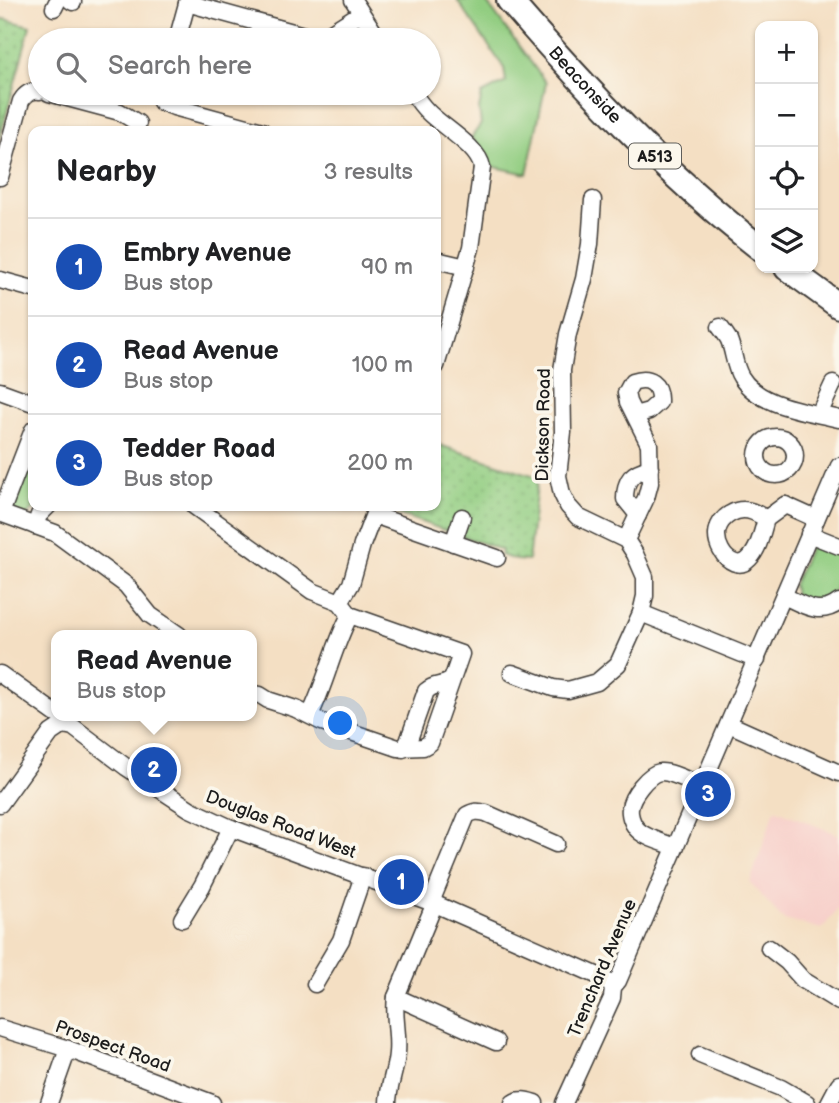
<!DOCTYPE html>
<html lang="en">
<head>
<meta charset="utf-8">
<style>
	body { margin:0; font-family:"Balsamiq Sans",sans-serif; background:#f2f2f2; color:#202124 }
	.controls { position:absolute; right:21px; top:21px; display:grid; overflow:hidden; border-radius:14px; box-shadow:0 2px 5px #0004 }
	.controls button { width:63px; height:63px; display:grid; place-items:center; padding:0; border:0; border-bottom:2px solid #e0e0e0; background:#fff; color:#202124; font:35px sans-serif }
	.you { position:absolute; left:341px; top:724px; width:24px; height:24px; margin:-18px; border:5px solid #fff; border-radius:50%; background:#1a73e8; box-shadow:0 0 0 10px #1a73e833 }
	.badge { display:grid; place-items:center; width:46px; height:46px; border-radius:50%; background:#b45309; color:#fff; font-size:23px; font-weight:700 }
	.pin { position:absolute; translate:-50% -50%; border:4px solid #fff; box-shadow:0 2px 7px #0006 }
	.popup { position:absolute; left:51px; top:630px; width:206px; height:91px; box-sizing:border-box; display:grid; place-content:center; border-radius:14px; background:#fff; filter:drop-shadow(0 2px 5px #0005); font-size:23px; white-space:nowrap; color:#757577 }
	.popup b { font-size:26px; color:#202124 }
	.popup::after { content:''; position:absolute; left:50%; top:100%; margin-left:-14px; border:14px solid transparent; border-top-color:#fff }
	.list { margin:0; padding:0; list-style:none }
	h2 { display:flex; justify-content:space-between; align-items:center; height:91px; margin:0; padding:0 28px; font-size:30px }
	h2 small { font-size:23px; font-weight:400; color:#757577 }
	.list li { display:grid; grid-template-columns:46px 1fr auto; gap:21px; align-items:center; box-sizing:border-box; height:98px; padding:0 28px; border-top:2px solid #e0e0e0 }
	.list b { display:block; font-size:26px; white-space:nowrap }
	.list p { margin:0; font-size:23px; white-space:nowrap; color:#757577 }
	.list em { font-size:23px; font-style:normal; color:#757577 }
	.icon { flex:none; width:38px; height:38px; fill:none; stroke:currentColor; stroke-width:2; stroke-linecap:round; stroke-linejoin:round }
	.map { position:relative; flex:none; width:839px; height:1103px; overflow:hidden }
	.search { position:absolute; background:#fff; box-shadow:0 2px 5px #0004; left:28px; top:28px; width:413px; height:77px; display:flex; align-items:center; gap:18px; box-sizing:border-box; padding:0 24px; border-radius:38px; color:#757577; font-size:26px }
	.panel { position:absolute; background:#fff; box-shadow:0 2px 5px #0004; left:28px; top:126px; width:413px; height:385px; border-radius:14px }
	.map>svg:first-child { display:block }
</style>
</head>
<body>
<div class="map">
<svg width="839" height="1103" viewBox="0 0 839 1103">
	<defs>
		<pattern id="park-dots" width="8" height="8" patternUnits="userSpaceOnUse" patternTransform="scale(1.75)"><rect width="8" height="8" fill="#92cd81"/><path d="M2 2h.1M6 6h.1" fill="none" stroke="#7daf6f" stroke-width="1.8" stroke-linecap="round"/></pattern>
	</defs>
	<rect width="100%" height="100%" fill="#fbf7ec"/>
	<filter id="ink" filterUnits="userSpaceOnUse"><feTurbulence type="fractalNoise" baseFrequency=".0143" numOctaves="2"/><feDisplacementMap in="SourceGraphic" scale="14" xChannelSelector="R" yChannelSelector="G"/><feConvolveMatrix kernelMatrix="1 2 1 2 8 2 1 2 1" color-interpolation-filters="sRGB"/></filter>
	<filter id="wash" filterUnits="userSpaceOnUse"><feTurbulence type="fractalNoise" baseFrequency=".00686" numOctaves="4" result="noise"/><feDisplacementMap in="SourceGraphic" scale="28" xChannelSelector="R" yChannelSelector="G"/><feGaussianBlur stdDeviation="1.57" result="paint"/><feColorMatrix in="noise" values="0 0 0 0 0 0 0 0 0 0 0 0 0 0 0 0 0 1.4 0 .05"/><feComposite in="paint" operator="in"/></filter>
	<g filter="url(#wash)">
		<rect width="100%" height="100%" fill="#f4dfc3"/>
		<path fill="#f7d0ca" d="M775 809 839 835V907L822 929 784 920 750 883Z"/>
		<g fill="#92cd81" stroke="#57744e" stroke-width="2">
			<path d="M457 0H485L546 83 527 174 490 166 488 155 471 138 481 124 479 109 482 94 506 82 504 68Z"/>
			<path d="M33 447V506H37L25 517 17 515 11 508Z"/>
			<path d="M816 543 839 552C839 579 839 589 822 606L795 596 793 585 809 549Z"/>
		</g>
		<g fill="url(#park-dots)" stroke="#57744e" stroke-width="2">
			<path d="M0 18 30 26 0 138Z"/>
			<path d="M436 444 538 477 528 561 516 560 500 555 502 550 398 514 400 506H436Z"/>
		</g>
	</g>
	<g filter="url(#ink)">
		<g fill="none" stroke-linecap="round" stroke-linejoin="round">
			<g stroke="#3c3935" stroke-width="19">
				<g id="minor">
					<path d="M70 0 73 2"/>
					<path d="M353 0 379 40"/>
					<path d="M187 3 311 37 325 36 361 13"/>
					<path d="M54 8 58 0"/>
					<path d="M177 40 188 0"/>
					<path d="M49 93 120 112 138 123"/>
					<path d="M413 93C417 99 422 106 427 111 442 127 478 146 482 167L471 248 436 366"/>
					<path d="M161 102 174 107 262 131"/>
					<path d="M0 177 21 101C26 93 31 90 40 91"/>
					<path d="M593 200 590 244 584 279 568 334 562 370 563 432 558 476 562 494 568 506 578 517 626 540 635 554 645 577V596L641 613"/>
					<path d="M436 260 466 267"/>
					<path d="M0 280 33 289"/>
					<path d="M720 327C723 331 727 336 729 340 734 352 734 366 741 377 759 407 808 411 839 419"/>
					<path d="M0 391 33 403"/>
					<path d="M819 414 833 384"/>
					<circle cx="776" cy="456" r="19"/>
					<path d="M785 505 816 519"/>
					<path d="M194 506 312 591 340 602 350 615 461 654 430 743 423 747 398 748 322 722 296 709 268 700 260 695 252 694"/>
					<path d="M0 513 55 533 126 585 150 615 179 635"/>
					<path d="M1 513 33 430"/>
					<path d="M374 515 497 558"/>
					<path d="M638 515 625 499C625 479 632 472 650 468"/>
					<path d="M766 519C754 511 743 506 730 514 699 532 731 578 749 559 759 549 762 532 766 519L785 505"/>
					<path d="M35 526 39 515 48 506"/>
					<path d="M809 534 839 546"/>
					<path d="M626 540 646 498 650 483 649 444 628 402 626 393 632 382C649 376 660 384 659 402L649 411 635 415"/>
					<path d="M453 543 462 517"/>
					<path d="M784 596C803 605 820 617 839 602"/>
					<path d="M340 602 351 584 362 545 377 506"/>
					<path d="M512 673 553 688 568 690 597 682 618 664 641 613 757 660"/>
					<path d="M0 674 56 714"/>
					<path d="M310 715C326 683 333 647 350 615"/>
					<path d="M729 724 839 773"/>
					<path d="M63 725 73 727 126 767 190 809 231 828 433 903 603 978 613 987"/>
					<path d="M403 749 408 742 426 691C435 683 440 687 450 681"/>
					<path d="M0 804 51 733 63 725"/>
					<path d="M675 847C663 842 644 838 636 828 632 823 629 814 630 808 631 796 648 774 660 772 671 771 691 782 702 786"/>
					<path d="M182 919 202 886 231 828"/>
					<path d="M769 948 787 962 803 980 839 1002"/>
					<path d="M315 984 341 940 363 876"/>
					<path d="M396 997 496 1042"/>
					<path d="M0 1028 68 1049 212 1103"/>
					<path d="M700 1055 781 1088 807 1103"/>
					<path d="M49 1103 68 1049"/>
					<path d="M388 1103C388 1086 396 1070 397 1053 399 1034 393 1016 396 997L432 910 434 895 467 815C474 811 478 811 486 813L556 844"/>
					<path d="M513 1103C519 1098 528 1101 535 1103"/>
					<path d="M564 1103 612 998 613 987 618 981 839 466"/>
					<path d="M829 1103 839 1084"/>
				</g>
			</g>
			<g stroke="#3c3935" stroke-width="28">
				<g id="trunk">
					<path id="s1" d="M509 0C586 89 667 176 760 248"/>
					<path d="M787 268 839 306"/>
				</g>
			</g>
			<use href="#minor" stroke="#fff" stroke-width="16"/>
			<use href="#trunk" stroke="#fff" stroke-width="24"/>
		</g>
	</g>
	<g text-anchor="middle" stroke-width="7" stroke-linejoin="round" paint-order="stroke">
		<rect fill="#fbf7ec" stroke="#5f5e5a" stroke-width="2" x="629" y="143.5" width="52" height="25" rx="5"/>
		<g font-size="16" font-weight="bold" fill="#1c1c1c">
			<text x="655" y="162">A513</text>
		</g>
		<g font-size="18" fill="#1c1c1c" stroke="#fbf7ec">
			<text dy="6" stroke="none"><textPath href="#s1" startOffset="114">Beaconside</textPath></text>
			<text transform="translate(543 425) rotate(-89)" y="6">Dickson Road</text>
			<text transform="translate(281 824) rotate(21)" y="6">Douglas Road West</text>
			<text transform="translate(602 968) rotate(-67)" y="6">Trenchard Avenue</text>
			<text transform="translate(113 1046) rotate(20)" y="6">Prospect Road</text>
		</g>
	</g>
</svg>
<div class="controls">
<button>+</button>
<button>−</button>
<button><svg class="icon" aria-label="locate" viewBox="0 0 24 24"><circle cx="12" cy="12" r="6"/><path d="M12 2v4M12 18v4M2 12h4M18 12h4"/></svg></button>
<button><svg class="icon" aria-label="layers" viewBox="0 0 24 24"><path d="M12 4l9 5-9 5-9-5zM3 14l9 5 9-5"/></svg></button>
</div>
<div class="you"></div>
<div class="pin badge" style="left:401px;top:882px;background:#1a4fb4">1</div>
<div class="pin badge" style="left:154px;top:770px;background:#1a4fb4">2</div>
<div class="popup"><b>Read Avenue</b>Bus stop</div>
<div class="pin badge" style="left:708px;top:794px;background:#1a4fb4">3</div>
<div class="search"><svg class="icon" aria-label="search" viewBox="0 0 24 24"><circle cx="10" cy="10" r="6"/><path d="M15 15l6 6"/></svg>Search here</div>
<section class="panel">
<h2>Nearby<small>3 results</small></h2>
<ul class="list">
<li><span class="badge" style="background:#1a4fb4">1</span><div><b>Embry Avenue</b><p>Bus stop</p></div><em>90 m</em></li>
<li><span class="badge" style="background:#1a4fb4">2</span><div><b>Read Avenue</b><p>Bus stop</p></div><em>100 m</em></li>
<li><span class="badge" style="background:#1a4fb4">3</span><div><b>Tedder Road</b><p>Bus stop</p></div><em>200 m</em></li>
</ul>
</section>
</div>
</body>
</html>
